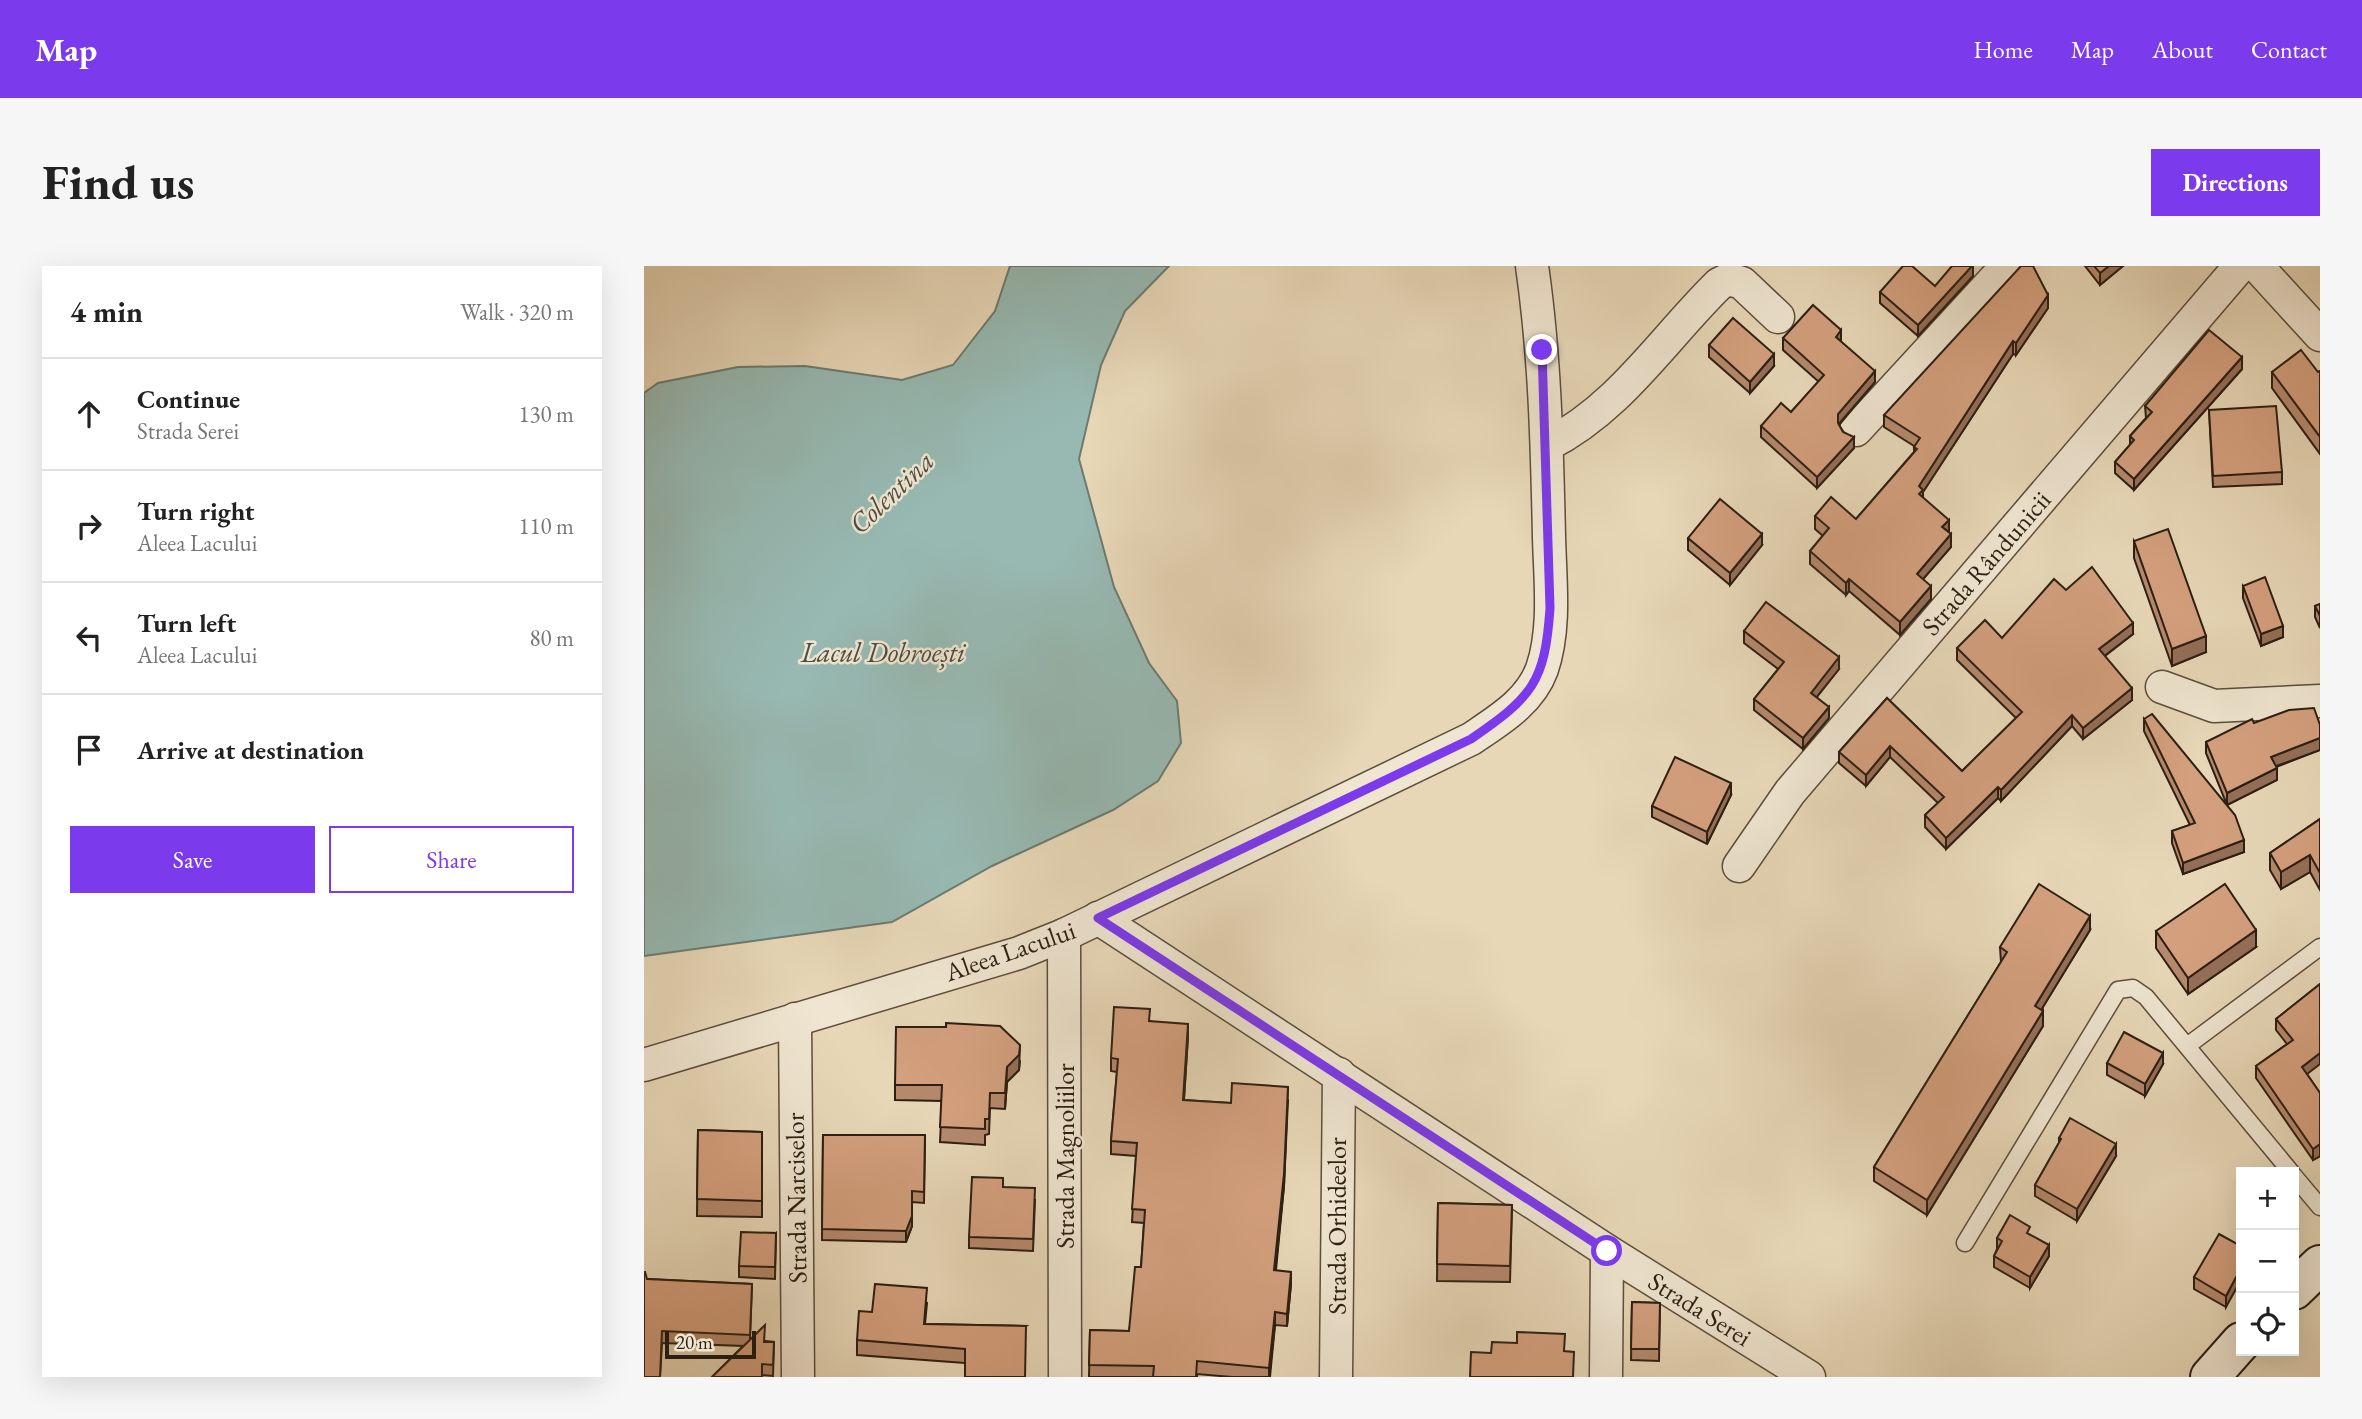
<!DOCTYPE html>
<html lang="en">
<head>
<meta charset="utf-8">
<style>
	body { margin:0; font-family:"EB Garamond",serif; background:#f6f6f6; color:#222 }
	.controls { position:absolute; right:21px; bottom:21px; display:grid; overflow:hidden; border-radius:0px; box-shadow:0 7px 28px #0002 }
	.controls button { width:63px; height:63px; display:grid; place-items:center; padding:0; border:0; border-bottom:2px solid #e0e0e0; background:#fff; color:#222; font:35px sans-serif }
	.scale { position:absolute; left:21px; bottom:18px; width:91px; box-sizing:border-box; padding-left:7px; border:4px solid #2d1f13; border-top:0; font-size:19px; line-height:24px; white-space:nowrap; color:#2d1f13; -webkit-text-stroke:5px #efe5d0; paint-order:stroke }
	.stop { position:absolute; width:21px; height:21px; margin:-16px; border:5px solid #7c3aed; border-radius:50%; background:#fff }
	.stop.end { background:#7c3aed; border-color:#fff; box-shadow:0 2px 7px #0008 }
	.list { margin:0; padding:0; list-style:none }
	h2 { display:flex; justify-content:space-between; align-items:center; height:91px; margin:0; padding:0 28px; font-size:30px }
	h2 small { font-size:23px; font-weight:400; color:#767676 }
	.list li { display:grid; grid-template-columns:46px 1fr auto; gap:21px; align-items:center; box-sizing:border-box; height:112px; padding:0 28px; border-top:2px solid #e0e0e0 }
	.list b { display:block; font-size:26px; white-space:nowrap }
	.list p { margin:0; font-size:23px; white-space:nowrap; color:#767676 }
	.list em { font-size:23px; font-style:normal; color:#767676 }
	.actions { display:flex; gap:14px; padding:21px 28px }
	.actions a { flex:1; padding:16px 0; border:2px solid #7c3aed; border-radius:0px; text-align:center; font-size:24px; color:#7c3aed }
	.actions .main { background:#7c3aed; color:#fff }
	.icon { flex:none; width:38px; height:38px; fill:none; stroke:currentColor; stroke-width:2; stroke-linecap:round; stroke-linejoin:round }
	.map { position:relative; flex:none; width:1676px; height:1111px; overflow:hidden; border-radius:0px }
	header { display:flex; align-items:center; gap:42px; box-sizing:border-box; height:98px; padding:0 35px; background:#7c3aed; color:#fff }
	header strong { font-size:33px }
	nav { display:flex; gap:38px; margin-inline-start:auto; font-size:24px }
	.intro { display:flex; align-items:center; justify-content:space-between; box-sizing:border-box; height:168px; padding:0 42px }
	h1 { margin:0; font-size:49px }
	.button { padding:18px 32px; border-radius:0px; background:#7c3aed; color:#fff; font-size:24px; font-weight:700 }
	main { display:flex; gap:42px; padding:0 42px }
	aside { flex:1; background:#fff; border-radius:0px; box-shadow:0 7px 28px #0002 }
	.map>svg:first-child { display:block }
</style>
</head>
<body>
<header>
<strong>Map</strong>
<nav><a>Home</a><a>Map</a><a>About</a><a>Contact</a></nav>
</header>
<div class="intro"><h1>Find us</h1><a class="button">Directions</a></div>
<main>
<aside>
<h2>4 min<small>Walk · 320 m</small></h2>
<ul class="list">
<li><svg class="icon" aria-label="ahead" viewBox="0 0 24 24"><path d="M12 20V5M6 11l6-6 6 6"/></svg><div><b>Continue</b><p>Strada Serei</p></div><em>130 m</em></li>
<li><svg class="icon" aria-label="right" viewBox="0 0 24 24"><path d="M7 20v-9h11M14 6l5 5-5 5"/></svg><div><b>Turn right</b><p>Aleea Lacului</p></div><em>110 m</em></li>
<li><svg class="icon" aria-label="left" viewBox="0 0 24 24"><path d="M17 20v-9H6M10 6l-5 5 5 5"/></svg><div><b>Turn left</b><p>Aleea Lacului</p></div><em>80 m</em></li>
<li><svg class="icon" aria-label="arrive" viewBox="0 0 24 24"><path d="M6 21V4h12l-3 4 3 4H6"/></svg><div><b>Arrive at destination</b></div></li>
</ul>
<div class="actions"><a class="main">Save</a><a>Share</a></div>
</aside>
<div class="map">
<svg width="1676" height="1111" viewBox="0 0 1676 1111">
	<rect width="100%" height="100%" fill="#e7d7b7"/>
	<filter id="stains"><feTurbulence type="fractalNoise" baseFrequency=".00286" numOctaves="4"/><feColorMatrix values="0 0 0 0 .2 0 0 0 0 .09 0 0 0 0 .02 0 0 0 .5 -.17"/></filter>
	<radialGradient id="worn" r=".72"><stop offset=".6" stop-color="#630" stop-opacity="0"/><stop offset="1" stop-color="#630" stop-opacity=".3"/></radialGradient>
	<path fill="#97b9b2" stroke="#6d7b72" stroke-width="2" d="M366 0H525L481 45 457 99 435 193 470 321 505 397 533 435 537 477 514 515 469 544 348 600 248 656 0 690V127L14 117 94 101 161 100 258 114 309 99 351 45Z"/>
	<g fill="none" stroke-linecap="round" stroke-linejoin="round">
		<g stroke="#5c4d3c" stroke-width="19">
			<g id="lane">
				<path d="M1543 780 1676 681"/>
				<path d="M1650 910 1676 941"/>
				<path d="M1321 977 1474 724 1489 722 1502 731 1647 906"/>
			</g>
		</g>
		<g stroke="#5c4d3c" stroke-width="35">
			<g id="street">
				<path d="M1613 0 1676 69"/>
				<path d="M1212 164 1363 0"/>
				<path d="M903 179C976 142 1018 74 1075 18L1085 13 1098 17 1134 51"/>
				<path d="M1518 421 1570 440 1676 435"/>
				<path d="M1095 600 1146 526 1596 0"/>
				<path d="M454 652 963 985 1165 1111"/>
				<path d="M420 669 421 1111"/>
				<path d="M151 753 154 1111"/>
				<path d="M0 799 375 687 420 669 827 473C855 454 886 436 898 403 912 362 906 313 905 271 903 180 901 90 888 0"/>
				<path d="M692 1111 695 808"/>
				<path d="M962 1111 963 985"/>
			</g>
		</g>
		<g stroke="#2d1f13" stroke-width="42">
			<g id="secondary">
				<path d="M1650 1024 1676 999"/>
				<path d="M1566 1111 1597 1076"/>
			</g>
		</g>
		<use href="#lane" stroke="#efe5d0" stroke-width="16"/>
		<use href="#street" stroke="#efe5d0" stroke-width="32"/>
		<use href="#secondary" stroke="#efe5d0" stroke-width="38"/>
	</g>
	<g fill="#b5896c" stroke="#2d1f13" stroke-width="2">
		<path d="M1329 0V10L1274 70 1236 37V26L1291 20Z"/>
		<path d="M1441 0H1479L1456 19Z"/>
		<path d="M1404 42 1372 89 1369 88 1279 226V232L1304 266 1307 281 1279 313 1287 333 1256 369 1205 325 1202 329 1166 298V285L1179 270 1171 263V250L1212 253 1270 186V180L1240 161V149Z"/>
		<path d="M1139 72 1197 76 1231 116 1195 159 1210 182 1173 222 1117 171V160L1147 146 1175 116 1139 84Z"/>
		<path d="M1065 79 1130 100 1106 127 1065 91Z"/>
		<path d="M1598 103 1490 224 1471 207V196L1486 179V170L1502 152 1501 140Z"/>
		<path d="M1676 105V188L1628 122V106H1674Z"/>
		<path d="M1565 144 1638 206V218L1569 221Z"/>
		<path d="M1044 272 1118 279 1086 319 1044 284Z"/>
		<path d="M1490 275 1562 386 1528 400 1490 292Z"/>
		<path d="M1599 320 1639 371 1617 380 1599 332Z"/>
		<path d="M1422 324 1489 368 1461 390 1488 434 1439 473 1428 460 1357 535 1354 532 1302 583 1281 561V549L1294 537 1246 491 1222 520 1195 497V486L1243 432 1318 505 1372 452 1313 394V382L1358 372Z"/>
		<path d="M1676 338V362L1671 351V340Z"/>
		<path d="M1100 365 1195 403 1173 431 1185 452 1159 483 1110 444V433L1134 403 1100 377Z"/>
		<path d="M1500 453 1600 586 1539 608 1528 577V565L1546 559 1500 465Z"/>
		<path d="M1610 457 1676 484 1632 501 1633 514 1583 539 1562 487V476Z"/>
		<path d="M1087 529 1063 578 1008 551V540Z"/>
		<path d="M1676 553V624L1666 606 1637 623 1626 604V587Z"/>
		<path d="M1446 664 1397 744 1399 760 1283 949 1230 915V901L1357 696 1356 681Z"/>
		<path d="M1512 665 1612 681 1544 728 1512 682Z"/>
		<path d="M1676 718 1663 808 1676 827V890L1669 894 1612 812V800L1643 778 1632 764V753Z"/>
		<path d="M506 755 544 770 540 834 587 837 644 834 640 920 632 1004 647 1018 643 1060 631 1059 626 1111H588L553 1108V1111H445L446 1064 485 1065 497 1001 500 957 488 956 492 890 467 888V875L473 806 467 805V792Z"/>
		<path d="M302 761 376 795 375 804 363 816 361 843 346 842 345 868 341 869V879L296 876 298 835 251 834V819Z"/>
		<path d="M1463 797 1519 798 1501 830 1463 809Z"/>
		<path d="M54 864 118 866V951L53 950Z"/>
		<path d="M179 869H281L280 937 268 936V960L262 976 178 974Z"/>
		<path d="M1415 872 1472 890 1433 955 1391 930V919L1415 877Z"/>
		<path d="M359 921 391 934 389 985 325 982V971Z"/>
		<path d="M794 937 868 939 866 1016 793 1015Z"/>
		<path d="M132 967 131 1013 95 1011V1000Z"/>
		<path d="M1386 969 1405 990 1386 1022 1350 1001V990L1353 983V972Z"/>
		<path d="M1597 980 1582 1041 1550 1023V1011Z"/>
		<path d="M3 1013 108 1018 106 1073 130 1076 129 1110 118 1109V1111H68L99 1080 18 1077 16 1111H0Z"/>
		<path d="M988 1036 1016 1037 1015 1095 987 1094Z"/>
		<path d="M283 1037 281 1058 382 1060 321 1097 213 1089V1074L228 1046Z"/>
	</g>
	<g fill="#946f58" stroke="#2d1f13" stroke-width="2">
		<path d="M1328 0H1329V10L1274 70V59Z"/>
		<path d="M1465 0H1479L1456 19V7Z"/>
		<path d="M1404 29V42L1372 89V77Z"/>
		<path d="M1197 64V76L1192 71Z"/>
		<path d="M1369 75V88L1279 226V236L1275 241V220Z"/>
		<path d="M1130 88V100L1106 127V116Z"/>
		<path d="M1598 91V103L1490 224V213Z"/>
		<path d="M1231 105V116L1194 159V148Z"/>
		<path d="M1210 171V182L1173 222V211Z"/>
		<path d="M1305 254V266L1298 261Z"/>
		<path d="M1118 268V279L1086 319V307Z"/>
		<path d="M1307 268V281L1273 320V308Z"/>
		<path d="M1205 313V325L1202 329V317Z"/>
		<path d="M1287 320V333L1256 369V356Z"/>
		<path d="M1489 357V368L1455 394V383Z"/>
		<path d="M1639 360V371L1617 380V368Z"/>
		<path d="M1562 370V386L1528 400V383Z"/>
		<path d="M1195 391V403L1167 438V427Z"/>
		<path d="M1488 422V434L1439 473V462Z"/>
		<path d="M1185 441V452L1159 483V472Z"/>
		<path d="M1428 449V460L1357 535V524Z"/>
		<path d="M1676 472V484L1627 502V491Z"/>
		<path d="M1246 480V491L1222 520V509Z"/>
		<path d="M1633 502V514L1583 539V527Z"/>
		<path d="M1087 517V529L1063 578V566Z"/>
		<path d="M1354 521V532L1302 583V572Z"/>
		<path d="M1600 574V586L1539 608V597Z"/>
		<path d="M1666 589V606L1637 623V606Z"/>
		<path d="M1446 650V664L1391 754V740Z"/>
		<path d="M1612 664V681L1544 728V712Z"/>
		<path d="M1399 745V760L1283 949V934Z"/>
		<path d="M544 758V770L539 847V834Z"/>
		<path d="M376 779 375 804 363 816 361 843 363 801Z"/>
		<path d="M1519 787V798L1501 830V818Z"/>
		<path d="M1676 787V798L1658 812V801Z"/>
		<path d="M644 821 640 920 630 1017V1004Z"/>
		<path d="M1472 878V890L1433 955V943Z"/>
		<path d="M1676 878V890L1669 894V883Z"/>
		<path d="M268 950V960L262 976V965Z"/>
		<path d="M1405 979V990L1386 1022V1011Z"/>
		<path d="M1597 1002V1014L1582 1041V1030Z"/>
		<path d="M647 1006V1018L643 1060V1048Z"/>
		<path d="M631 1046V1059L625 1111V1102Z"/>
	</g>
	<g fill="#d39f7d" stroke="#2d1f13" stroke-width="2">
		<path d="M1259 0H1268L1291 20 1308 0H1328L1274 59 1236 26Z"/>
		<path d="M1377 0H1389L1404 29 1372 77 1369 75 1275 220 1279 224 1275 228 1305 254 1298 261 1307 268 1273 308 1287 320 1256 356 1205 313 1202 317 1166 285 1185 262 1171 250 1187 231 1212 253 1273 183 1270 181 1276 172 1240 149Z"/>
		<path d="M1450 0H1465L1456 7Z"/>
		<path d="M1169 39 1197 64 1192 71 1231 105 1194 148V157L1199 166 1210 171 1173 211 1117 160 1137 137 1147 146 1180 109 1139 72Z"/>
		<path d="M1089 52 1130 88 1106 116 1065 79Z"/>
		<path d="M1565 64 1598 91 1490 213 1471 196 1490 174 1486 170 1508 146 1501 140Z"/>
		<path d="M1657 84 1674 106 1676 105V171L1628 106Z"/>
		<path d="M1632 140 1638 206 1569 210 1565 144Z"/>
		<path d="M1076 233 1118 268 1086 307 1044 272Z"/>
		<path d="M1524 263 1562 370 1528 383 1490 275Z"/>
		<path d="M1448 301 1489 357 1455 383 1488 422 1439 462 1428 449 1357 524 1354 521 1302 572 1281 549 1300 531 1246 480 1222 509 1195 486 1243 432 1318 505 1378 446 1313 382 1341 354 1358 372 1410 313 1422 324Z"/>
		<path d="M1621 311 1639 360 1617 368 1599 320Z"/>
		<path d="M1122 336 1195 391 1167 427 1185 441 1159 472 1110 433 1140 396 1100 365Z"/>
		<path d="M1676 338V350L1671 340Z"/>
		<path d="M1670 442 1676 459V472L1627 491 1633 502 1583 527 1562 476 1608 453 1610 457 1645 444Z"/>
		<path d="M1508 448 1591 549 1600 574 1539 597 1528 565 1551 557 1500 453Z"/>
		<path d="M1031 491 1087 517 1063 566 1008 540Z"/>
		<path d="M1676 553V607L1666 589 1637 606 1626 587Z"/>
		<path d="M1395 618 1446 650 1391 740 1399 745 1283 934 1230 901 1363 686 1356 681Z"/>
		<path d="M1581 618 1612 664 1544 712 1512 665Z"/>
		<path d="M1676 718V787L1658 801 1676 827V878L1669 883 1612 800 1649 774 1632 753Z"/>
		<path d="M470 741 506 743 505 755 544 758 539 834 587 837 588 817 644 821 640 908 630 1004 647 1006 643 1048 631 1046 625 1102 553 1095 552 1111H509L510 1100 445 1099 446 1064 485 1065 491 1001H497L501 944 488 943 493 877 467 875 474 793 467 792Z"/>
		<path d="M302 757 356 760 376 779 375 789 363 801 361 827H346L345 853H341V863L296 861 298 819H251L252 761H302Z"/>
		<path d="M1480 766 1519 787 1501 818 1463 797Z"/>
		<path d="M1426 852 1472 878 1433 943 1391 919 1417 873 1415 872Z"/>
		<path d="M54 864 118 866V935L53 933Z"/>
		<path d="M179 869H281L280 926 268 925V950L262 965 178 963Z"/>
		<path d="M328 911 359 912V921L391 922 389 973 325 971Z"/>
		<path d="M794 937 868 939 866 1000 793 998Z"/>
		<path d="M1366 949 1386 961 1383 967 1405 979 1386 1011 1350 990 1358 975 1353 972Z"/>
		<path d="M97 966 132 967 131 1001 95 1000Z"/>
		<path d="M1575 968 1597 980V1002L1582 1030 1550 1011Z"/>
		<path d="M0 1006H1L3 1013 108 1018 106 1069 18 1065 16 1111H0Z"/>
		<path d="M231 1018 283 1022 280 1058 382 1060 381 1111H321V1083L213 1074 215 1045 228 1046Z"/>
		<path d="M988 1036 1016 1037 1015 1083H987Z"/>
		<path d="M121 1059 120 1076H130L129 1099 118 1098V1111H68Z"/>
		<path d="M873 1066 921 1068 920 1085 930 1086 929 1111H826L827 1086 847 1087 848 1076 873 1077Z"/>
	</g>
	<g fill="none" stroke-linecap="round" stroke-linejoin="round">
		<path stroke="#7c3aed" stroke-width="9" d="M898 84 906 342C901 417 888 431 827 473L454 652 963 985"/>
	</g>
	<g text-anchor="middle" stroke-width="5" stroke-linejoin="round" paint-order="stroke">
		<g font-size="26" fill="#2d1f13" stroke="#efe5d0">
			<text transform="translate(1342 297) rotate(-49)" y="9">Strada Rândunicii</text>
			<text transform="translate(366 685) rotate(-19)" y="9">Aleea Lacului</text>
			<text transform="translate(421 890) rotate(-90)" y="9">Strada Magnoliilor</text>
			<text transform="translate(152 932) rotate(-91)" y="9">Strada Narciselor</text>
			<text transform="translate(693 960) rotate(-90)" y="9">Strada Orhideelor</text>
			<text transform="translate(1056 1043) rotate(32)" y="9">Strada Serei</text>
		</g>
		<g font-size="28" font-style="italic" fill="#4d4d43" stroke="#efe5d0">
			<text transform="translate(247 226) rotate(-44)" y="10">Colentina</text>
			<text x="239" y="396">Lacul Dobroești</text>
		</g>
	</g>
	<rect width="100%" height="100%" filter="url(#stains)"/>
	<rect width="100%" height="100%" fill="url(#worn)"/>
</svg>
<div class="controls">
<button>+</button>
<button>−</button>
<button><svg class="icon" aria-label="locate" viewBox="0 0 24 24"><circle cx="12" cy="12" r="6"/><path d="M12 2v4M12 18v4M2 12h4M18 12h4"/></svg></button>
</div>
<div class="scale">20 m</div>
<div class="stop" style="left:963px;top:985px"></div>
<div class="stop end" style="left:898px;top:84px"></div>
</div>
</main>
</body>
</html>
